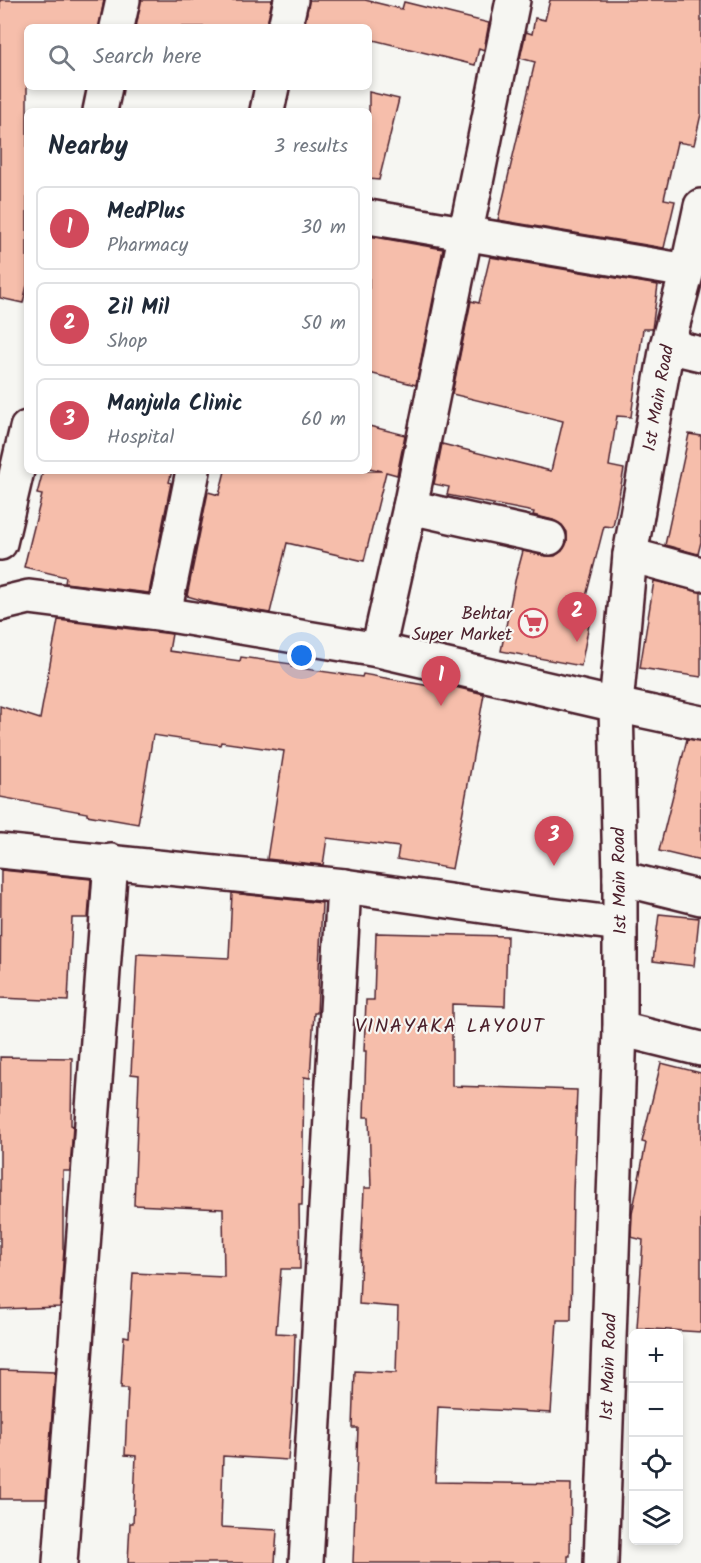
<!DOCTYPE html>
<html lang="en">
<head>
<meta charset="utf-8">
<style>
	body { margin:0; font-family:Kalam,sans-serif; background:#f2f2f3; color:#1f2937 }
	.controls { position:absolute; right:18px; bottom:18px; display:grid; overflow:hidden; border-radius:9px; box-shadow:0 3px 9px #0003 }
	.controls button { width:54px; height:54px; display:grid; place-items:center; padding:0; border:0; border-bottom:2px solid #e0e1e3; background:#fff; color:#1f2937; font:30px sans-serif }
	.you { position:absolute; left:302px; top:656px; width:21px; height:21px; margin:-15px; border:4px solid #fff; border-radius:50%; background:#1a73e8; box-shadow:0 0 0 9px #1a73e833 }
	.badge { display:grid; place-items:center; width:39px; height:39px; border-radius:50%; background:#d1495b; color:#fff; font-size:20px; font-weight:700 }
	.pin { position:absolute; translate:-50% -50px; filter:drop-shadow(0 2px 3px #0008) }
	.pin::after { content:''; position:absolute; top:32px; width:21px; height:18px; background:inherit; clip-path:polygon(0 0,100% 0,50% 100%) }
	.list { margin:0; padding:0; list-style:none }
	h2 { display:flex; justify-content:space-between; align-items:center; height:78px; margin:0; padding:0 24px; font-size:26px }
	h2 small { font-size:20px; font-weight:400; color:#747a83 }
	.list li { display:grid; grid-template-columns:39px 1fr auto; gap:18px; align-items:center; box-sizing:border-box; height:84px; margin:0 12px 12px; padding:0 12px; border:2px solid #e0e1e3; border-radius:9px }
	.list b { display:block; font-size:22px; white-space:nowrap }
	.list p { margin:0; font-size:20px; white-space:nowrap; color:#747a83 }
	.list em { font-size:20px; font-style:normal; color:#747a83 }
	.icon { flex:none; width:33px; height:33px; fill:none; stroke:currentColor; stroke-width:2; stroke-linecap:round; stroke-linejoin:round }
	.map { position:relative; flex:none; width:701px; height:1563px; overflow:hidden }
	.search { position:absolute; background:#fff; box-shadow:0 3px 9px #0003; left:24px; top:24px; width:348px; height:66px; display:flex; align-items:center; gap:15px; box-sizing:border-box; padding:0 21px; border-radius:9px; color:#747a83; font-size:22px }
	.panel { position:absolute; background:#fff; box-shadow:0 3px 9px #0003; left:24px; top:108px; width:348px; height:366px; border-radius:9px }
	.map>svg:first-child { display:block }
</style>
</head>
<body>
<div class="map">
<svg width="701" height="1563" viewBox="0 0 701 1563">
	<rect width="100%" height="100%" fill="#f6f6f2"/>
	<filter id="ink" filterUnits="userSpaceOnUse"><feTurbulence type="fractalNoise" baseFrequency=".0167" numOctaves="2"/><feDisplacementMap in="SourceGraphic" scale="12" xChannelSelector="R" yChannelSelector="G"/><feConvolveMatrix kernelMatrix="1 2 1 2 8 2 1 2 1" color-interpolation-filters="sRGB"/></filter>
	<g filter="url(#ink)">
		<g fill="#f6beab" stroke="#4a1f2b" stroke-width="1.5">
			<path d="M0 0H104L99 27H27V285L23 303 0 298Z"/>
			<path d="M141 0H272L267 27H136Z"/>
			<path d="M309 0H365L402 9 404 2 489 23 484 50 479 48 475 65 369 39V27H317L305 24Z"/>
			<path d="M550 0H701V114L694 145 677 142 664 199 675 201 664 248 498 220 535 62 520 58 526 32 532 34 535 18 545 20Z"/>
			<path d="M369 92 399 99 379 180 369 179Z"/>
			<path d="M369 236 443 249 416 385 369 373Z"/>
			<path d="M490 257 658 285 652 329H643L631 417 617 416 609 466 624 469 613 527 604 526 583 608 592 609 581 666 501 651 515 581 523 551 546 556H555L562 551 567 542V532L562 525 553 520 533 515 534 512 447 495 449 487 434 484 442 444 551 471 563 421 452 394 471 301 479 303Z"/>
			<path d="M369 426 405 435 397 475 386 472 364 561 287 543 270 613 215 604 187 596 208 492 219 495 225 471H382L369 468Z"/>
			<path d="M689 434 701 436V542L698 554 665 545Z"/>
			<path d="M43 471H172L169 482 171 483 149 593 65 583 66 577 24 567 42 495 37 494Z"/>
			<path d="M654 581 701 592V677L640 668Z"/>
			<path d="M58 620 172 634 169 651 240 661 241 657 292 664 291 667 362 677 363 674 430 686V681L484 694 469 779 452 869 397 859 399 847 327 838 323 865 267 859 284 751 221 742 220 745 153 735 138 824 87 815V813L0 797V706L40 719Z"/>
			<path d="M687 739 701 741V861L659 851Z"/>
			<path d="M1 870 91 879 88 918H72L68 1001 0 998Z"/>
			<path d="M232 893 322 903 317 1013H314L310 1078 304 1077 302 1205H299L300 1269H281L276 1333 295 1334 293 1397 288 1460 223 1456 221 1527 277 1530 275 1563H128L130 1523H133L136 1456 125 1455 128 1388H121L124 1336 129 1337 133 1273 224 1277 223 1209 134 1205 139 1075 131 1074 137 954 229 958Z"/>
			<path d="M659 914 699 918 694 966 653 961Z"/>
			<path d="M376 933 507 936 505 1006 452 1004V1086L577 1090 573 1192 571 1320H557L551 1413 438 1407 435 1482 571 1484 570 1556H568V1563H353L358 1428H353L355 1371 396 1373 398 1307 359 1304 364 1188H371L369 1117H364L366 1051H364L366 1000H374Z"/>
			<path d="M0 1057 72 1058 71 1125 73 1126 70 1171H63V1249H64L60 1307 0 1309Z"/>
			<path d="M661 1063 701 1073V1332L637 1328 643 1240 631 1237 632 1214 646 1143 642 1142Z"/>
			<path d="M0 1370 55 1372 46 1499H0Z"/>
		</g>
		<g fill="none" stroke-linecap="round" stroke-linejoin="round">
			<g stroke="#4a1f2b" stroke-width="38">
				<g id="minor">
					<path d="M117 27 123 0"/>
					<path d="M285 27 291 0"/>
					<path d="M100 111 105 87"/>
					<path d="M267 111 272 87"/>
					<path d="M369 217 687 271"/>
					<path d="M667 346 701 354"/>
					<path d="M410 507 549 538"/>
					<path d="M0 543 27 428"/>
					<path d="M630 555 701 574"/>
					<path d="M0 604 29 597 164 614 378 650 616 705 701 723"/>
					<path d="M164 614 193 471"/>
					<path d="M378 650 410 507 513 0"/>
					<path d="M0 851 344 886 526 912 620 924"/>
					<path d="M620 878 701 898"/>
					<path d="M620 1029 701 1049"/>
					<path d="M60 1563 111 861"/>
					<path d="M306 1563 344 886"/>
					<path d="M601 1563 620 1029V878L616 705 630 555 667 346 687 271 701 206"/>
				</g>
			</g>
			<use href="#minor" stroke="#f6f6f2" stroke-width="33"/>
		</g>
	</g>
	<defs>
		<g id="supermarket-ring" transform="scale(1.5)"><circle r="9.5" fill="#f6f6f2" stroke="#d1495b" stroke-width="1.5"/><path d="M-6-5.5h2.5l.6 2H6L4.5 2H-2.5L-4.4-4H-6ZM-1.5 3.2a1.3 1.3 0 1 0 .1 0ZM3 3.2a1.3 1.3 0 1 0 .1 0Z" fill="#d1495b"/></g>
	</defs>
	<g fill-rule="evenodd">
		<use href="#supermarket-ring" x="533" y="623"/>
	</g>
	<g text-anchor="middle" stroke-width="4.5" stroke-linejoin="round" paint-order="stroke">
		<g font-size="18" fill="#4a1f2b" stroke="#f6f6f2">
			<text transform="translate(658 398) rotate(-80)" y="6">1st Main Road</text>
			<text transform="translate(619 881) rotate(-91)" y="6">1st Main Road</text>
			<text transform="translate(608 1367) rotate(-88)" y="6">1st Main Road</text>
		</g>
		<g font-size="18" fill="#4a1f2b" stroke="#f6f6f2" text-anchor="end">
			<text x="512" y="619">Behtar<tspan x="512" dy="21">Super Market</tspan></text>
		</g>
		<g font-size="20" letter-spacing="1.5" fill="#4a1f2b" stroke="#f6f6f2">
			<text x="450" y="1032">VINAYAKA LAYOUT</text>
		</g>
	</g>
</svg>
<div class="controls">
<button>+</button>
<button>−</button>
<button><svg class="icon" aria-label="locate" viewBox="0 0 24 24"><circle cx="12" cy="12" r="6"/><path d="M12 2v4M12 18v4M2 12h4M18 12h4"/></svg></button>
<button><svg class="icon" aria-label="layers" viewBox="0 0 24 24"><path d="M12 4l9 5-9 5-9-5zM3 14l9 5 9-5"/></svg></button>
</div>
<div class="you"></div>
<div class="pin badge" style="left:441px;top:706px">1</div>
<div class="pin badge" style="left:577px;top:642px">2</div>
<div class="pin badge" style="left:554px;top:866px">3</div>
<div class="search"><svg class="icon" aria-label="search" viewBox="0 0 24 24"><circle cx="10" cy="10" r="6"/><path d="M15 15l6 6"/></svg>Search here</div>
<section class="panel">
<h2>Nearby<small>3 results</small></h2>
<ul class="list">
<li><span class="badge">1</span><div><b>MedPlus</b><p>Pharmacy</p></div><em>30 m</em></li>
<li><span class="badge">2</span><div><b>Zil Mil</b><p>Shop</p></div><em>50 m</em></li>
<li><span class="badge">3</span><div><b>Manjula Clinic</b><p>Hospital</p></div><em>60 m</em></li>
</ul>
</section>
</div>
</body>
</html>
